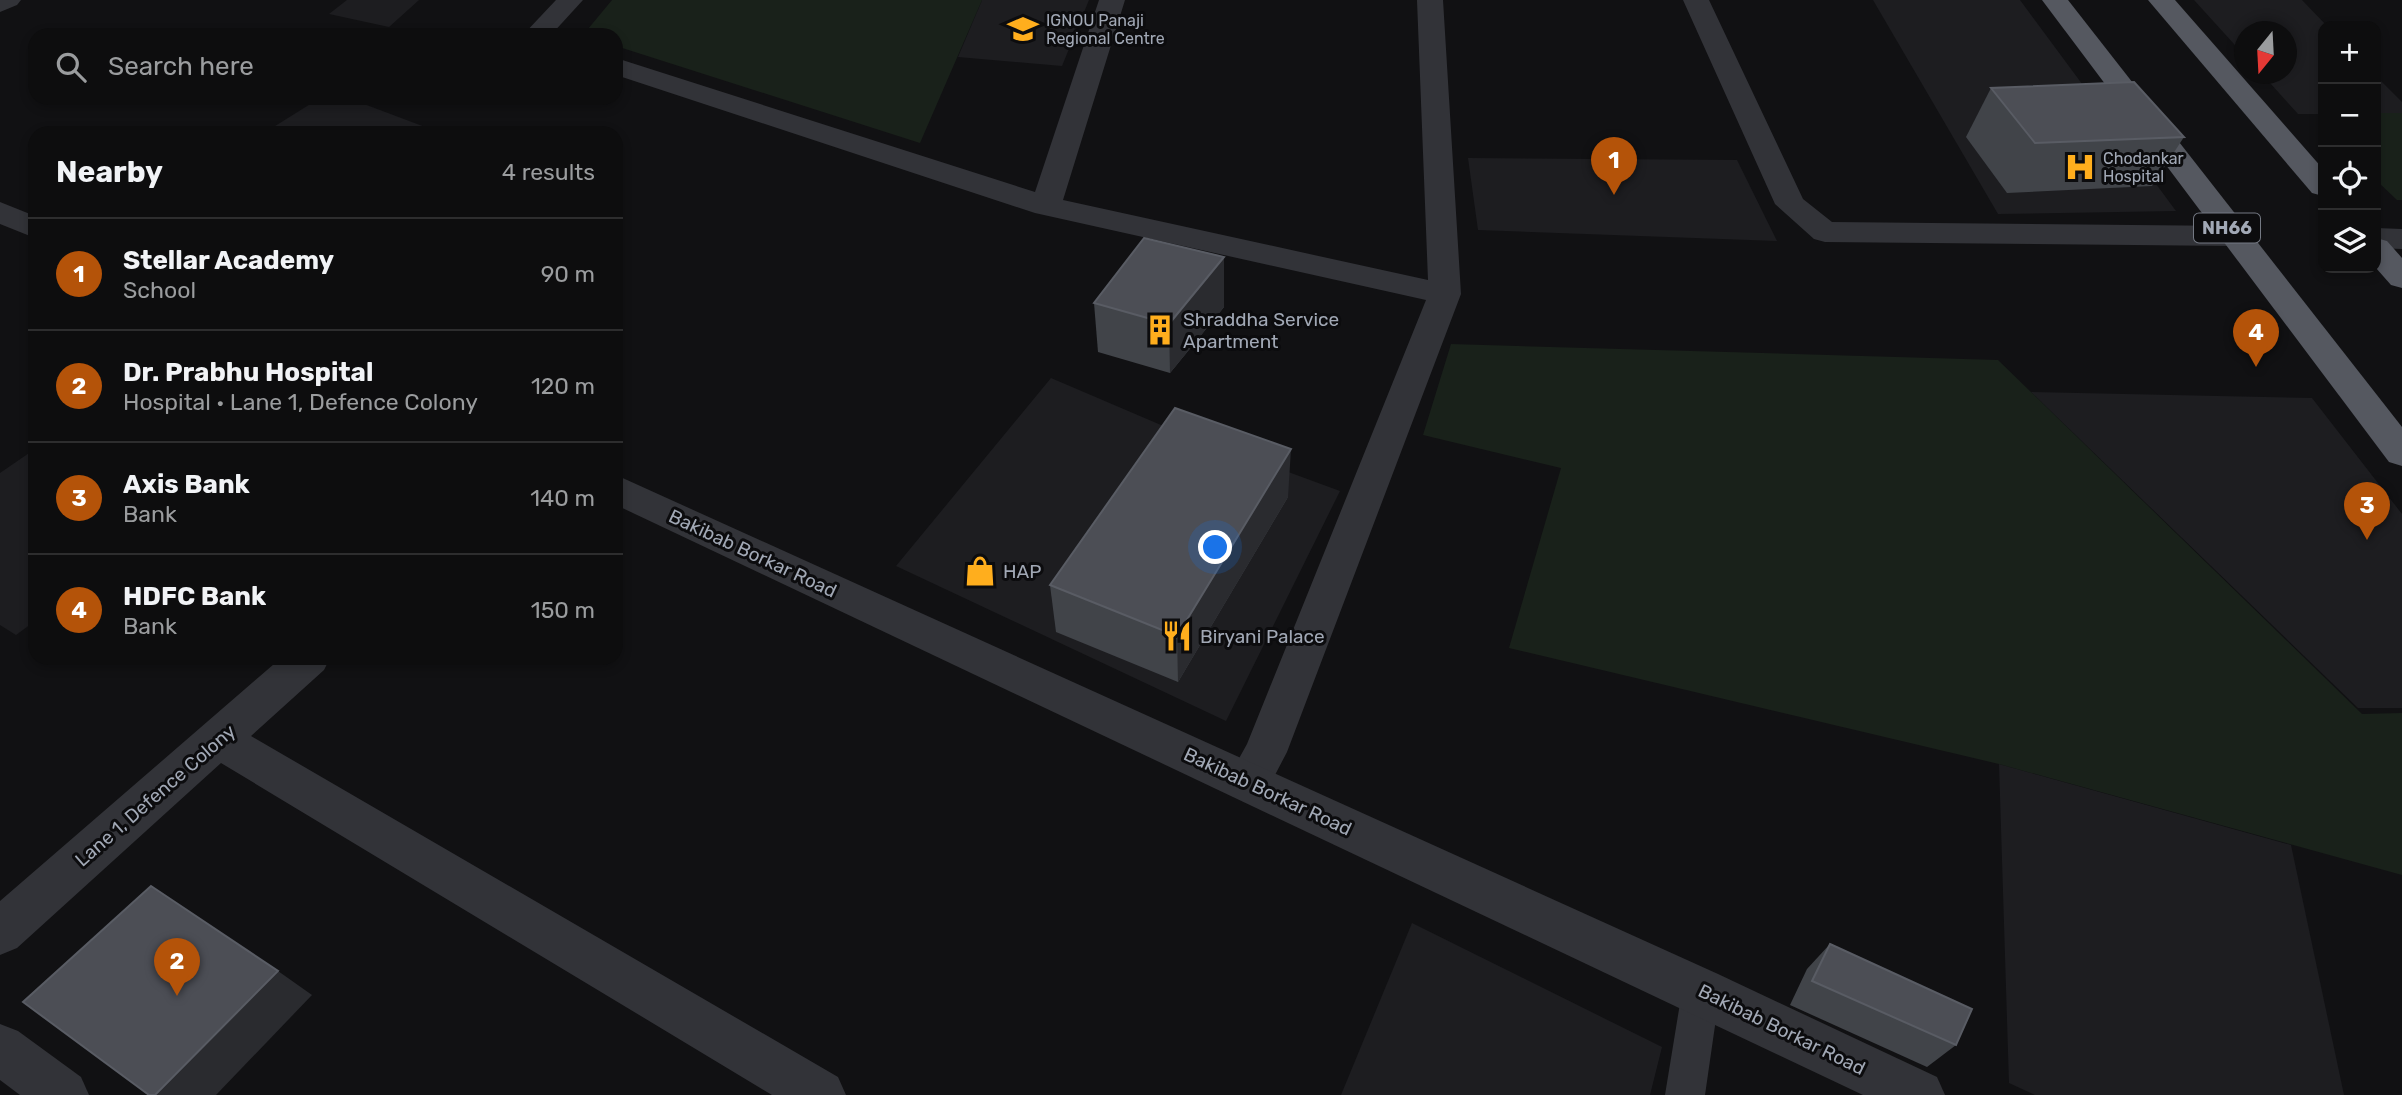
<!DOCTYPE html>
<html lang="en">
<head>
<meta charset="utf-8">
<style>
	body { margin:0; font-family:Rubik,sans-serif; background:#1b1b1c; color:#f1f3f6 }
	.controls { position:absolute; right:21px; top:21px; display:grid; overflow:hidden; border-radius:14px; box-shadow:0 4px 10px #0003 }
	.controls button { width:63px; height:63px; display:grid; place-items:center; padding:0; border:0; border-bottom:2px solid #2d2d2e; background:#0d0d0e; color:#f1f3f6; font:35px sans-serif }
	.compass { position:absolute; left:2234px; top:21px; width:63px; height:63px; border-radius:50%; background:#0d0d0e; box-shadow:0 4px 10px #0003; rotate:198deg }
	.you { position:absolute; left:1216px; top:548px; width:24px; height:24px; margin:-18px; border:5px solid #fff; border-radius:50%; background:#1a73e8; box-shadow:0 0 0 10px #1a73e833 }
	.badge { display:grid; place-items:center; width:46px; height:46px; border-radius:50%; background:#b45309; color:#fff; font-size:23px; font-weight:700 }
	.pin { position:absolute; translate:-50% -58px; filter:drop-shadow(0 2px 4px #0008) }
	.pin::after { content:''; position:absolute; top:37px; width:24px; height:21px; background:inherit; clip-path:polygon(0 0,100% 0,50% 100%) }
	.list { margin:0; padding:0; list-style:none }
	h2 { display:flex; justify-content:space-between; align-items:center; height:91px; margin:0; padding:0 28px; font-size:30px }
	h2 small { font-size:23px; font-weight:400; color:#9a9c9e }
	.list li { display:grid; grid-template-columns:46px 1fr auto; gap:21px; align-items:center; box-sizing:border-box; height:112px; padding:0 28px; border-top:2px solid #2d2d2e }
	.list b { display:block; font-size:26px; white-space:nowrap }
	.list p { margin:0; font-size:23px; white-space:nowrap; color:#9a9c9e }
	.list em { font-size:23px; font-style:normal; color:#9a9c9e }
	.icon { flex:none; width:38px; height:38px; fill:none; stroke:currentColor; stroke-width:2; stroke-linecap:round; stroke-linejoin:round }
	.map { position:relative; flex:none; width:2402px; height:1095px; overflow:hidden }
	.search { position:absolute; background:#0d0d0e; box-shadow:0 4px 10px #0003; left:28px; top:28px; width:595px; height:77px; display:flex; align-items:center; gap:18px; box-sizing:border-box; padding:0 24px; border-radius:21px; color:#9a9c9e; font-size:26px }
	.panel { position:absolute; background:#0d0d0e; box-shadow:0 4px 10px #0003; left:28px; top:126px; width:595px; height:539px; border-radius:21px }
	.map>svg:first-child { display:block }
</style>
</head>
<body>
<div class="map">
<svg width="2402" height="1095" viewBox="0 0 2402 1095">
	<rect width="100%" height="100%" fill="#111113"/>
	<g fill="#1d1d20">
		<path d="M347 0H419L389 27 329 14Z"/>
		<path d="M982 0H1089L1062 66 958 57Z"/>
		<path d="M1873 0H2020L2176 211 1998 214Z"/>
		<path d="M2194 0H2302L2327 26H2323V114H2298L2262 74H2286V32H2244V55Z"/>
		<path d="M2376 76 2402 102V116H2376Z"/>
		<path d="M320 98H348L441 133H264Z"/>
		<path d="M1468 158 1737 160 1777 241 1478 230Z"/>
		<path d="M1051 378 1168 428 1340 491 1226 721 896 566Z"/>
		<path d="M2031 392 2312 398 2402 514V708H2358Z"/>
		<path d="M35 449V621L16 635 0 625V473Z"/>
		<path d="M1999 764 2291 845 2344 1095H2035L2009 1083Z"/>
		<path d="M1412 923 1662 1047 1650 1095H1341Z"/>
	</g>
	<g fill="#19211a">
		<path d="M612 0H982L920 143 616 46V35H583Z"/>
		<path d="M2376 113H2402V200H2397L2376 180Z"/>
		<path d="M1451 344 1998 360 2362 714 2402 713V875L1999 764 1509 648 1561 468 1423 435Z"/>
	</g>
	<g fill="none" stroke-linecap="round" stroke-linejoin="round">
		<path fill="#323338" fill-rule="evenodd" d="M1701 972 1714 978 1720 991 1705 1095H1665L1682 991 1688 978Z"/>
		<g fill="#323338" fill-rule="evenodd">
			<path d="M556 0H583L551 35H523Z"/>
			<path d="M1099 0H1125L1063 200 1428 280 1417 0H1443L1461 294 1287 752 1264 796 1248 802 1232 796 1226 782 1247 744 1426 300 1035 213 616 75V58L1035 192Z"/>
			<path d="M1683 0H1709L1803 199 1832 222 2234 226 2245 229 2250 236 2245 243 2234 246 1825 242 1814 239 1775 204Z"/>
			<path d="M2376 228 2402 229V249L2376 248Z"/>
			<path d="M281 658H330L324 670 251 736 838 1077 846 1095H772L221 763 17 948 0 955V901Z"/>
			<path d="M0 1024 18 1031 81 1077 89 1095H20L0 1080Z"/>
		</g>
		<g fill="#323338" fill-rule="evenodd">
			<path d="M0 0H21L17 5 0 12Z"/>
			<path d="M0 202 35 216V238L0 224Z"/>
			<path d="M616 475 1718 974 1937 1077 1945 1095H1863L616 505Z"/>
		</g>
		<g fill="#555860" fill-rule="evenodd">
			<path d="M2042 0H2068L2402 427V466L2389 462Z"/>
			<path d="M2148 0H2175L2323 169V196L2312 193Z"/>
			<path d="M2376 238 2387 241 2402 258V288L2391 285 2376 268Z"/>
		</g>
	</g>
	<g fill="#414449">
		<path d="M1991 88 2184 137 2152 186 2007 193 1966 137Z"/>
		<path d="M1094 303 1224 307 1170 373 1098 352Z"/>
		<path d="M1288 497 1178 682 1056 632 1050 585Z"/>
		<path d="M1830 944 1956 1045 1927 1067 1790 1005 1807 969Z"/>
	</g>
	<g fill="#2a2b2f">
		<path d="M1224 257V307L1170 373 1169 324Z"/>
		<path d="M1291 449 1288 497 1178 682 1177 636Z"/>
		<path d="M278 971 312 995 216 1095H155Z"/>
	</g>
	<g fill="#4c4e55" stroke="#595c64" stroke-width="2">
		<path d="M2134 82 2184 137 2035 143 1991 88Z"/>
		<path d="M1144 238 1224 257 1169 324 1094 303Z"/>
		<path d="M1175 408 1291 449 1177 636 1050 585Z"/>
		<path d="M151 886 278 971 155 1095H149L23 1002Z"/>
		<path d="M1830 944 1972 1009 1956 1045 1812 981Z"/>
	</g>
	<defs>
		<g id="university-bare" transform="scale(2.415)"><path d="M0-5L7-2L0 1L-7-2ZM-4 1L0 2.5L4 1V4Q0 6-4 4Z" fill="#ffae1d" stroke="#0c0c0e" stroke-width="2.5" paint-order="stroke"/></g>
		<g id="hospital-bare" transform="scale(2.415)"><path d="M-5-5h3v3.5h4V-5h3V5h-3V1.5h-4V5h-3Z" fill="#ffae1d" stroke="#0c0c0e" stroke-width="2.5" paint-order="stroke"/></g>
		<g id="building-bare" transform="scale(2.415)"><path d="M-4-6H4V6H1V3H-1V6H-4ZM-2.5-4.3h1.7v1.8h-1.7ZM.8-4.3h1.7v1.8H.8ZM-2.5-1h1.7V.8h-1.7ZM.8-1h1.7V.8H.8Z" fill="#ffae1d" stroke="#0c0c0e" stroke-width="2.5" paint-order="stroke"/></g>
		<g id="shop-bare" transform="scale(2.415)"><path d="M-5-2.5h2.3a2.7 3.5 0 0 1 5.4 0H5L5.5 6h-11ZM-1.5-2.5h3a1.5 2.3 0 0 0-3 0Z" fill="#ffae1d" stroke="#0c0c0e" stroke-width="2.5" paint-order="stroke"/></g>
		<g id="restaurant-bare" transform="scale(2.415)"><path d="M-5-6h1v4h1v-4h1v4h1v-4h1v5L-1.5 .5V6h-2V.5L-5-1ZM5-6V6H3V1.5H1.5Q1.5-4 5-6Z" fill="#ffae1d" stroke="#0c0c0e" stroke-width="2.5" paint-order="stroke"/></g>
	</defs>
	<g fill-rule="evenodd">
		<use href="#university-bare" x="1023" y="29"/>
		<use href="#hospital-bare" x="2080" y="167"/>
		<use href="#building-bare" x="1160" y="330"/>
		<use href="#shop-bare" x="980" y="571"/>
		<use href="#restaurant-bare" x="1177" y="636"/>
	</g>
	<g text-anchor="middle" stroke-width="6" stroke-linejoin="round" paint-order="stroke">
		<g font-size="16" fill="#a1a8b5" stroke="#0c0c0e" text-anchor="start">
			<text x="1046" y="26">IGNOU Panaji<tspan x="1046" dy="18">Regional Centre</tspan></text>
			<text x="2103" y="164">Chodankar<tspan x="2103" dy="18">Hospital</tspan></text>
		</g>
		<rect fill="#0c0c0e" stroke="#747983" stroke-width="2" x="2194" y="213.5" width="66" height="29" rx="5"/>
		<g font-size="18" font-weight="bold" fill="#a1a8b5">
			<text x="2227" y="234">NH66</text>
		</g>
		<g font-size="19" fill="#a1a8b5" stroke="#0c0c0e" text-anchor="start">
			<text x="1183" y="326">Shraddha Service<tspan x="1183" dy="22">Apartment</tspan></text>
			<text x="1003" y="578">HAP</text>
			<text x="1200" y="643">Biryani Palace</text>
		</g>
		<g font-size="19" fill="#a1a8b5" stroke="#0c0c0e">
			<text transform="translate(753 553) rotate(25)" y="7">Bakibab Borkar Road</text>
			<text transform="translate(1268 791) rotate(25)" y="7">Bakibab Borkar Road</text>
			<text transform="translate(155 795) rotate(-41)" y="7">Lane 1, Defence Colony</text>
			<text transform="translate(1782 1029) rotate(26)" y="7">Bakibab Borkar Road</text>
		</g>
	</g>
</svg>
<div class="controls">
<button>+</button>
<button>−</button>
<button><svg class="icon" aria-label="locate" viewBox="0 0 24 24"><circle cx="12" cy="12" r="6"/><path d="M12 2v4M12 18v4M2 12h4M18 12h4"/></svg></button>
<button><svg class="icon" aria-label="layers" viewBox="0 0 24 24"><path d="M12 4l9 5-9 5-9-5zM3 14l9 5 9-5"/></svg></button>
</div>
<svg class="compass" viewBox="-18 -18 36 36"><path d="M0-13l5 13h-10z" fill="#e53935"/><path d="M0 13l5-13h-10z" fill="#9a9c9e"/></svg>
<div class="you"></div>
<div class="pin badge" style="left:1614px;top:195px">1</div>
<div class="pin badge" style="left:177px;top:996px">2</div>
<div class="pin badge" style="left:2367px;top:540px">3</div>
<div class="pin badge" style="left:2256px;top:367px">4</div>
<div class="search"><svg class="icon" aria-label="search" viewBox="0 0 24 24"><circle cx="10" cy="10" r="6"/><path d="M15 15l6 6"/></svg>Search here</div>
<section class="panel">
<h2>Nearby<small>4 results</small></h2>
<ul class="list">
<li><span class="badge">1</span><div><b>Stellar Academy</b><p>School</p></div><em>90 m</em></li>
<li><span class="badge">2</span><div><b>Dr. Prabhu Hospital</b><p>Hospital · Lane 1, Defence Colony</p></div><em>120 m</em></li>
<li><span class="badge">3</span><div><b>Axis Bank</b><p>Bank</p></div><em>140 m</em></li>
<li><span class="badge">4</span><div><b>HDFC Bank</b><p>Bank</p></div><em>150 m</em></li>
</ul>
</section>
</div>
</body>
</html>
